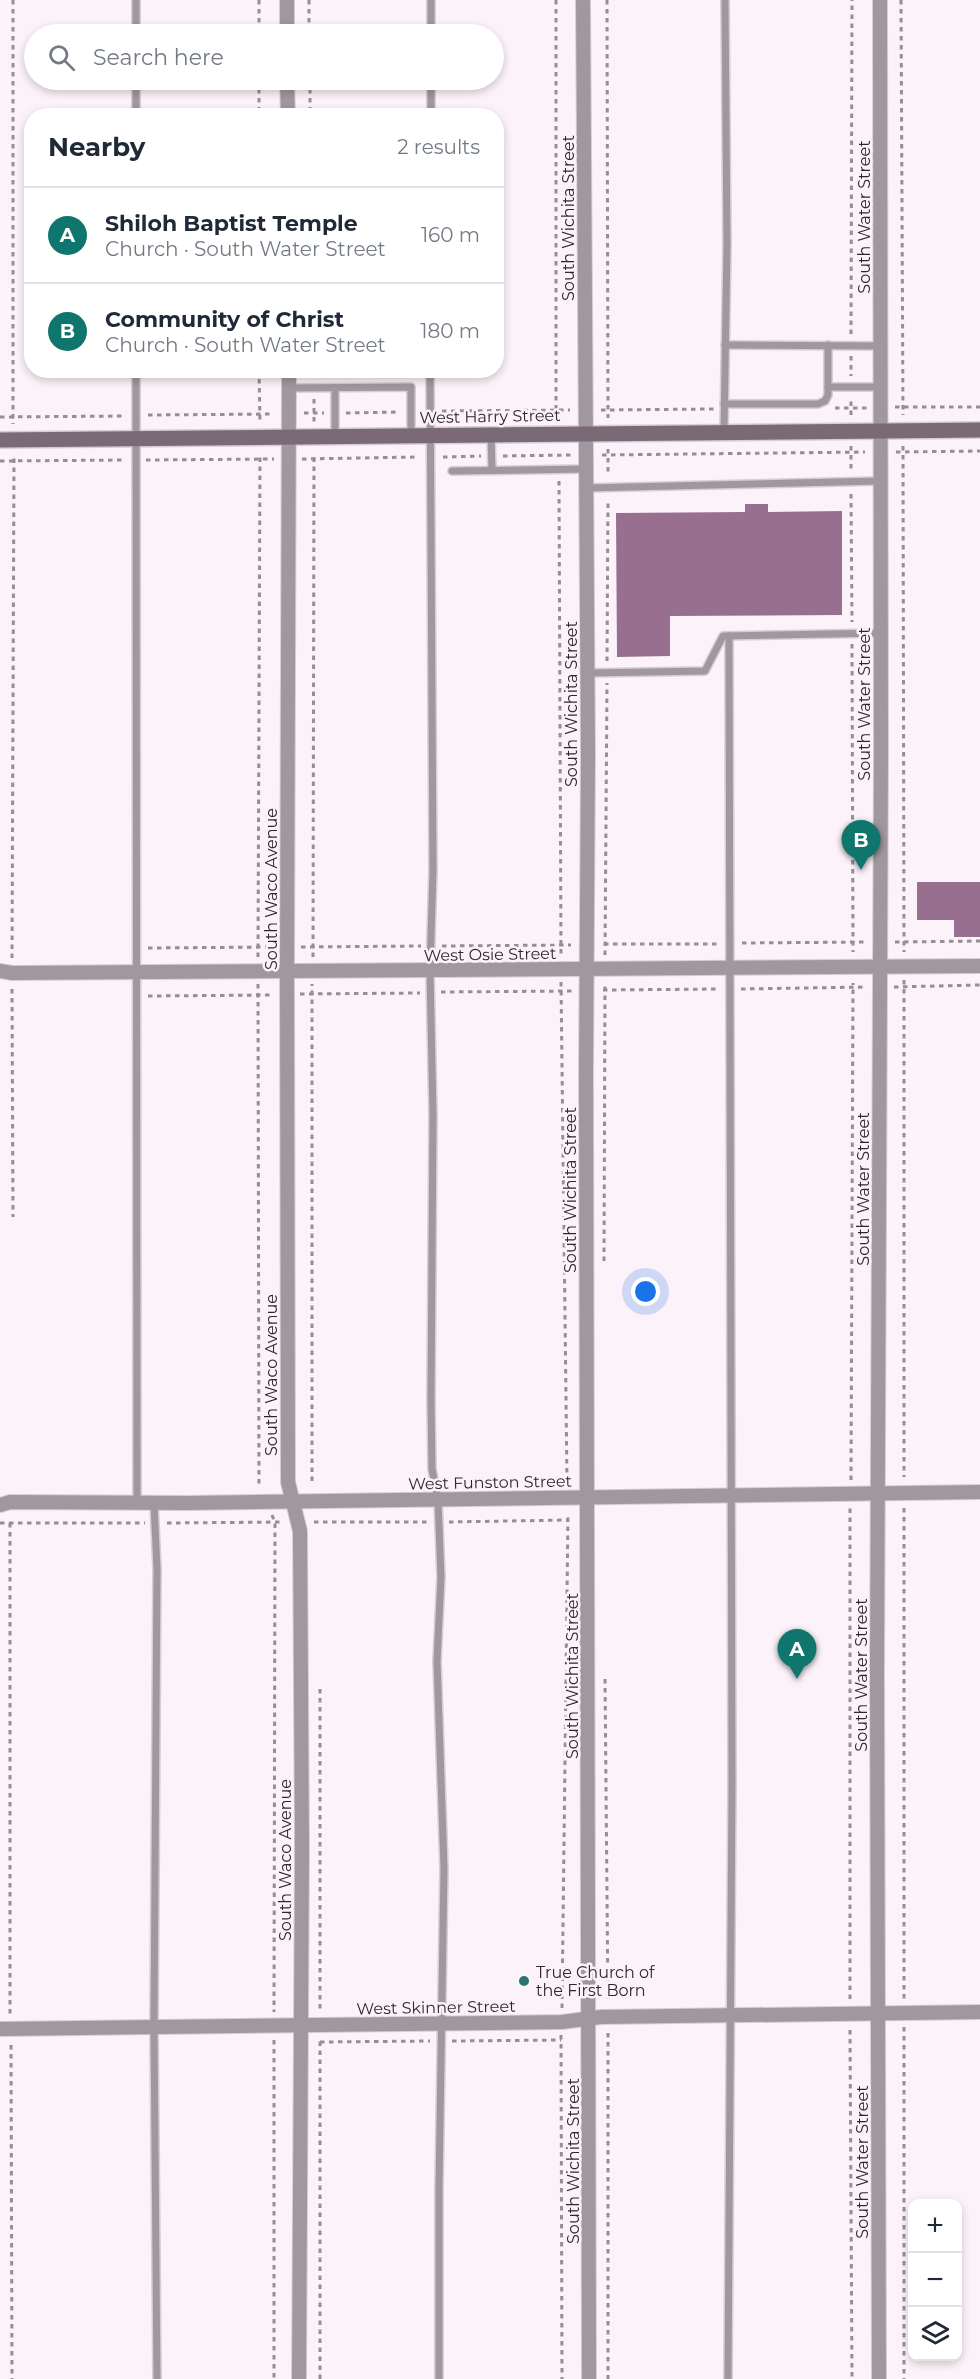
<!DOCTYPE html>
<html lang="en">
<head>
<meta charset="utf-8">
<style>
	body { margin:0; font-family:Montserrat,sans-serif; background:#f2f2f3; color:#1f2937 }
	.controls { position:absolute; right:18px; bottom:18px; display:grid; overflow:hidden; border-radius:12px; box-shadow:0 3px 9px #0003 }
	.controls button { width:54px; height:54px; display:grid; place-items:center; padding:0; border:0; border-bottom:2px solid #e0e1e3; background:#fff; color:#1f2937; font:30px sans-serif }
	.you { position:absolute; left:646px; top:1292px; width:21px; height:21px; margin:-15px; border:4px solid #fff; border-radius:50%; background:#1a73e8; box-shadow:0 0 0 9px #1a73e833 }
	.badge { display:grid; place-items:center; width:39px; height:39px; border-radius:50%; background:#0f766e; color:#fff; font-size:20px; font-weight:700 }
	.pin { position:absolute; translate:-50% -50px; filter:drop-shadow(0 2px 3px #0008) }
	.pin::after { content:''; position:absolute; top:32px; width:21px; height:18px; background:inherit; clip-path:polygon(0 0,100% 0,50% 100%) }
	.list { margin:0; padding:0; list-style:none }
	h2 { display:flex; justify-content:space-between; align-items:center; height:78px; margin:0; padding:0 24px; font-size:26px }
	h2 small { font-size:20px; font-weight:400; color:#747a83 }
	.list li { display:grid; grid-template-columns:39px 1fr auto; gap:18px; align-items:center; box-sizing:border-box; height:96px; padding:0 24px; border-top:2px solid #e0e1e3 }
	.list b { display:block; font-size:22px; white-space:nowrap }
	.list p { margin:0; font-size:20px; white-space:nowrap; color:#747a83 }
	.list em { font-size:20px; font-style:normal; color:#747a83 }
	.icon { flex:none; width:33px; height:33px; fill:none; stroke:currentColor; stroke-width:2; stroke-linecap:round; stroke-linejoin:round }
	.map { position:relative; flex:none; width:980px; height:2379px; overflow:hidden }
	.search { position:absolute; background:#fff; box-shadow:0 3px 9px #0003; left:24px; top:24px; width:480px; height:66px; display:flex; align-items:center; gap:15px; box-sizing:border-box; padding:0 21px; border-radius:33px; color:#747a83; font-size:22px }
	.panel { position:absolute; background:#fff; box-shadow:0 3px 9px #0003; left:24px; top:108px; width:480px; height:270px; border-radius:24px }
	.map>svg:first-child { display:block }
</style>
</head>
<body>
<div class="map">
<svg width="980" height="2379" viewBox="0 0 980 2379">
	<rect width="100%" height="100%" fill="#fcf2f9"/>
	<g fill="#986f8e">
		<path d="M745 504H768V512L842 511V615L670 616V656L617 657 616 513 745 512Z"/>
		<path d="M917 882H980V937H954V920H917Z"/>
	</g>
	<g fill="none" stroke-linecap="round" stroke-linejoin="round">
		<g stroke="#d7cdd4" stroke-width="10">
			<g id="lane">
				<path d="M136 0V34"/>
				<path d="M431 34V0"/>
				<path d="M136 80V116"/>
				<path d="M431 116V80"/>
				<path d="M725 345 880 346"/>
				<path d="M136 370 137 1503"/>
				<path d="M430 370 433 870 430 971 433 1115 431 1400 432 1469 438 1500 441 1577 437 1661 444 1868 439 2188V2379"/>
				<path d="M828 387H880"/>
				<path d="M289 388 411 387V435"/>
				<path d="M335 388V436"/>
				<path d="M724 404H818L825 401 828 395V345"/>
				<path d="M724 432 727 245 725 0"/>
				<path d="M491 434 492 470"/>
				<path d="M452 471 587 469"/>
				<path d="M587 488 880 481"/>
				<path d="M588 673 705 671 723 636 881 633"/>
				<path d="M154 1503 157 1569 154 2028 157 2379"/>
				<path d="M728 2379 732 1783 729 636"/>
			</g>
		</g>
		<g stroke="#d7cdd4" stroke-width="16">
			<g id="street">
				<path d="M287 0V34"/>
				<path d="M583 0 588 754 586 1073 589 2379"/>
				<path d="M287 80 288 116"/>
				<path d="M289 370 287 973 288 1482 300 1531 302 1848 299 2379"/>
				<path d="M0 971 12 973 980 966"/>
				<path d="M0 1505 10 1502 187 1503 980 1492"/>
				<path d="M0 2029 562 2022 601 2017 980 2012"/>
				<path d="M879 2379 877 1673 881 751 880 0"/>
			</g>
		</g>
		<g stroke="#d7cdd4" stroke-width="18">
			<path id="secondary" d="M0 440 980 430"/>
		</g>
		<g stroke="#978e94" stroke-width="3" stroke-dasharray="4.5 4.5" stroke-linecap="butt">
			<path d="M13 0V424"/>
			<path d="M259 0V34"/>
			<path d="M309 0V34"/>
			<path d="M556 0V410"/>
			<path d="M607 0 608 418"/>
			<path d="M901 0 903 415"/>
			<path d="M259 80V116"/>
			<path d="M310 80V116"/>
			<path d="M851 334 852 0"/>
			<path d="M851 356V376"/>
			<path d="M259 370 260 423"/>
			<path d="M314 399V423"/>
			<path d="M895 407H980"/>
			<path d="M835 408H867"/>
			<path d="M601 410 714 409"/>
			<path d="M442 411 570 410"/>
			<path d="M304 413H324"/>
			<path d="M346 413 399 412"/>
			<path d="M148 415 273 414"/>
			<path d="M851 415V398"/>
			<path d="M0 417 126 416"/>
			<path d="M851 446V469"/>
			<path d="M903 446 904 952"/>
			<path d="M608 449V475"/>
			<path d="M896 452 980 451"/>
			<path d="M602 455 865 452"/>
			<path d="M503 456 571 455"/>
			<path d="M443 457 481 456"/>
			<path d="M302 459 418 457"/>
			<path d="M146 460 274 459"/>
			<path d="M0 461 124 460"/>
			<path d="M559 481 561 955"/>
			<path d="M851 494 852 622"/>
			<path d="M852 644 853 952"/>
			<path d="M607 661 608 500"/>
			<path d="M895 942 980 941"/>
			<path d="M742 943 865 942"/>
			<path d="M604 944H718"/>
			<path d="M442 946 571 945"/>
			<path d="M301 947 421 946"/>
			<path d="M148 948 274 947"/>
			<path d="M605 955 607 683"/>
			<path d="M258 957 260 453"/>
			<path d="M313 957 314 453"/>
			<path d="M12 958 14 455"/>
			<path d="M904 980V1477"/>
			<path d="M561 982 567 1483"/>
			<path d="M258 984 259 1488"/>
			<path d="M894 987 980 985"/>
			<path d="M12 989 13 1217"/>
			<path d="M741 989 867 987"/>
			<path d="M603 990 720 989"/>
			<path d="M441 992 573 991"/>
			<path d="M300 994 420 993"/>
			<path d="M148 996 273 995"/>
			<path d="M604 1261 605 983"/>
			<path d="M851 1480 853 983"/>
			<path d="M312 1481V984"/>
			<path d="M904 1508V1999"/>
			<path d="M272 1515 275 1523 274 2012"/>
			<path d="M314 1522H427"/>
			<path d="M449 1522 568 1520"/>
			<path d="M0 1523H145"/>
			<path d="M10 1523V2014"/>
			<path d="M167 1523 283 1522"/>
			<path d="M605 1679 608 2002"/>
			<path d="M320 1689V2011"/>
			<path d="M850 1999V1508"/>
			<path d="M562 2008 568 1513"/>
			<path d="M904 2027V2379"/>
			<path d="M850 2030 852 2379"/>
			<path d="M608 2033V2379"/>
			<path d="M561 2035 562 2379"/>
			<path d="M274 2040V2379"/>
			<path d="M452 2041 561 2040"/>
			<path d="M320 2042 430 2041"/>
			<path d="M11 2045 12 2379"/>
			<path d="M320 2379V2039"/>
		</g>
		<use href="#lane" stroke="#a1979e" stroke-width="7"/>
		<use href="#street" stroke="#a1979e" stroke-width="14"/>
		<use href="#secondary" stroke="#796a75" stroke-width="15"/>
	</g>
	<circle fill="#2c746c" stroke="#fcf2f9" stroke-width="2" cx="524" cy="1981" r="6"/>
	<g text-anchor="middle" stroke-width="5" stroke-linejoin="round" paint-order="stroke">
		<g font-size="16" fill="#30272d" stroke="#fcf2f9">
			<text transform="translate(864 217) rotate(-90)" y="6">South Water Street</text>
			<text transform="translate(568 218) rotate(-90)" y="6">South Wichita Street</text>
			<text transform="translate(490 416) rotate(-1)" y="6">West Harry Street</text>
			<text transform="translate(571 704) rotate(-90)" y="6">South Wichita Street</text>
			<text transform="translate(864 704) rotate(-90)" y="6">South Water Street</text>
			<text transform="translate(271 889) rotate(-90)" y="6">South Waco Avenue</text>
			<text transform="translate(490 954) rotate(-1)" y="6">West Osie Street</text>
			<text transform="translate(863 1189) rotate(-90)" y="6">South Water Street</text>
			<text transform="translate(570 1190) rotate(-90)" y="6">South Wichita Street</text>
			<text transform="translate(271 1375) rotate(-90)" y="6">South Waco Avenue</text>
			<text transform="translate(490 1482) rotate(-1)" y="6">West Funston Street</text>
			<text transform="translate(861 1675) rotate(-90)" y="6">South Water Street</text>
			<text transform="translate(572 1676) rotate(-90)" y="6">South Wichita Street</text>
			<text transform="translate(285 1860) rotate(-90)" y="6">South Waco Avenue</text>
			<text transform="translate(436 2007) rotate(-1)" y="6">West Skinner Street</text>
			<text transform="translate(573 2161) rotate(-90)" y="6">South Wichita Street</text>
			<text transform="translate(862 2162) rotate(-90)" y="6">South Water Street</text>
		</g>
		<g font-size="16" fill="#30272d" stroke="#fcf2f9" text-anchor="start">
			<text x="536" y="1978">True Church of<tspan x="536" dy="18">the First Born</tspan></text>
		</g>
	</g>
</svg>
<div class="controls">
<button>+</button>
<button>−</button>
<button><svg class="icon" aria-label="layers" viewBox="0 0 24 24"><path d="M12 4l9 5-9 5-9-5zM3 14l9 5 9-5"/></svg></button>
</div>
<div class="you"></div>
<div class="pin badge" style="left:797px;top:1679px">A</div>
<div class="pin badge" style="left:861px;top:870px">B</div>
<div class="search"><svg class="icon" aria-label="search" viewBox="0 0 24 24"><circle cx="10" cy="10" r="6"/><path d="M15 15l6 6"/></svg>Search here</div>
<section class="panel">
<h2>Nearby<small>2 results</small></h2>
<ul class="list">
<li><span class="badge">A</span><div><b>Shiloh Baptist Temple</b><p>Church · South Water Street</p></div><em>160 m</em></li>
<li><span class="badge">B</span><div><b>Community of Christ</b><p>Church · South Water Street</p></div><em>180 m</em></li>
</ul>
</section>
</div>
</body>
</html>
